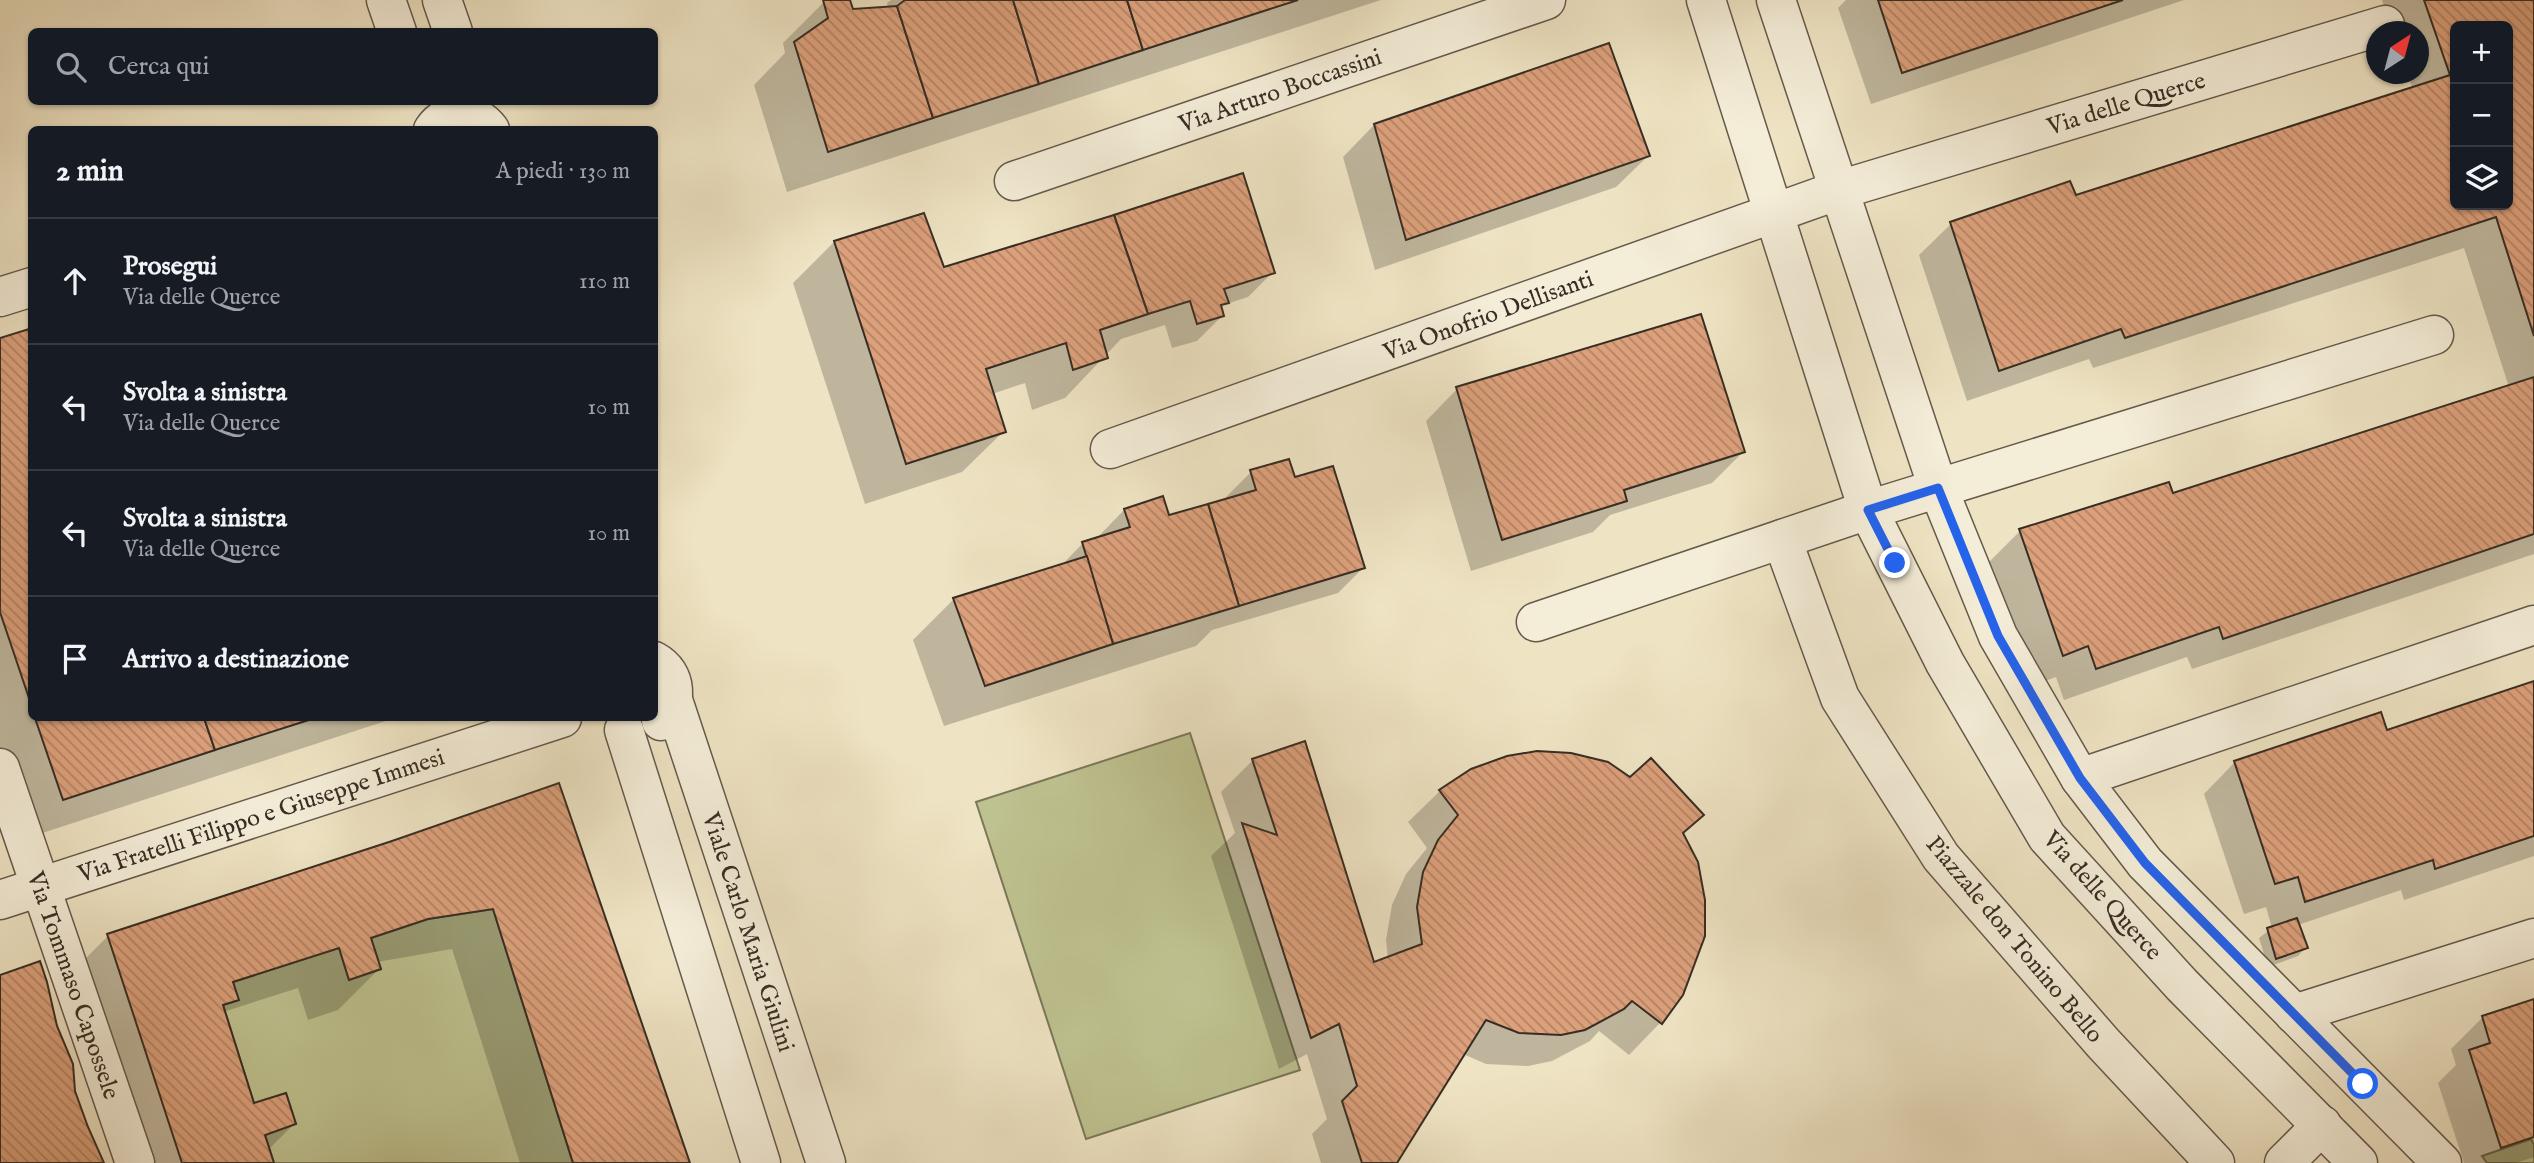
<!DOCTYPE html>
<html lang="it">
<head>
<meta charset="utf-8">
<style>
	body { margin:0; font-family:"IM FELL English",serif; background:#20242c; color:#f1f3f6 }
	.controls { position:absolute; right:21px; top:21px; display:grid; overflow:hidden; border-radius:10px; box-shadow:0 2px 5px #0004 }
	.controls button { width:63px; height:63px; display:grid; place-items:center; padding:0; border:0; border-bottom:2px solid #363941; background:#171b24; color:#f1f3f6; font:35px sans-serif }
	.compass { position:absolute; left:2366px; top:21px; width:63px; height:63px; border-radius:50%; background:#171b24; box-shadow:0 2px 5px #0004; rotate:36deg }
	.stop { position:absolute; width:21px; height:21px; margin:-16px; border:5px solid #2563eb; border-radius:50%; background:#fff }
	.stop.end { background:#2563eb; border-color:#fff; box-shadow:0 2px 7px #0008 }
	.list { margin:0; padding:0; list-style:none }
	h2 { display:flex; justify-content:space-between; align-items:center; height:91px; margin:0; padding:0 28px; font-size:30px }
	h2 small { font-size:23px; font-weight:400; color:#9ea1a6 }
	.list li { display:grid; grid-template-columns:46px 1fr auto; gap:21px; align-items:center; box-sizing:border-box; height:126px; padding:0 28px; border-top:2px solid #363941 }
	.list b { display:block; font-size:26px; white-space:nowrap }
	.list p { margin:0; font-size:23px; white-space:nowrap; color:#9ea1a6 }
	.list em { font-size:23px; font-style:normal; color:#9ea1a6 }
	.icon { flex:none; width:38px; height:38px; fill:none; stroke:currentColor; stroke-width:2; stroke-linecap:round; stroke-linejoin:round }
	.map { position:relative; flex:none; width:2534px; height:1163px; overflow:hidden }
	.search { position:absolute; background:#171b24; box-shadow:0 2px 5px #0004; left:28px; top:28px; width:630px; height:77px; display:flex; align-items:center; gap:18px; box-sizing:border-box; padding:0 24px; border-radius:10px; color:#9ea1a6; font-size:26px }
	.panel { position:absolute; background:#171b24; box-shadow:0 2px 5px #0004; left:28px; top:126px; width:630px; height:595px; border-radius:10px }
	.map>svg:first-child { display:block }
</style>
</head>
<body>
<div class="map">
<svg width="2534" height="1163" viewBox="0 0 2534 1163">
	<defs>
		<pattern id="building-back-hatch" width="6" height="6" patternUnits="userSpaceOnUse" patternTransform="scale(1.75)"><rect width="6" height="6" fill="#dca07b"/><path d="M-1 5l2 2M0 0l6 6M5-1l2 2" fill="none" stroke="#b38365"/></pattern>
	</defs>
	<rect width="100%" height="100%" fill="#eee3c3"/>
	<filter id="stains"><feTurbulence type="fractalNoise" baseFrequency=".00286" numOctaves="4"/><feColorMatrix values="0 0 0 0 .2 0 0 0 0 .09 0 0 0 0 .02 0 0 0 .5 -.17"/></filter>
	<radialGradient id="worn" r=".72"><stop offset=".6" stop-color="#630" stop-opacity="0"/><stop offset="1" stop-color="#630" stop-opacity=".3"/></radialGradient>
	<g fill="#bec290" stroke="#7a785a" stroke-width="2">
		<path d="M1190 733 1300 1070 1086 1139 976 802Z"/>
		<path d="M493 909 573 1163H274L265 1135 296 1124 286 1093 254 1103 223 1005 238 1000 233 982 339 948 349 980 381 969 371 938 428 919Z"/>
		<path d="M2531 1139 2534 1145V1163H2487L2482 1156Z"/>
	</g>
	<g fill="#0003" fill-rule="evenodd">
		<path d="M830 0H848L852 11 888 8 887 3 891 0H1381L787 192 754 85 785 53 783 43 824 2Z"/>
		<path d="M1846 0H2184L1871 104 1838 8Z"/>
		<path d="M2382 0H2534V554L2192 669 2187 657 2064 700 2056 677 2031 686 1989 562 2020 531 2172 495 2509 387 2464 248 2093 368 2089 359 1967 401 1919 255 1951 224 2075 198 2413 89 2407 74H2418V32H2393ZM2455 26H2508V205H2455Z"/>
		<path d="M1374 125 1648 156 1616 187 1375 270 1343 157Z"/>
		<path d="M834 242 943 269 1273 272 1248 297 1223 305 1220 309 1222 316 1197 341 1172 348 1165 325 1121 339 1065 398 1032 410 1025 383 992 394 1004 431 962 472 865 504 793 283Z"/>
		<path d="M32 330V718H395L21 840 0 776V340Z"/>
		<path d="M1457 389 1743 452 1712 483 1610 515 1593 532 1471 571 1426 421Z"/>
		<path d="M1251 472 1294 479 1363 568 1338 593 1212 630 1196 646 944 726 913 640 954 599 1060 567 1083 543 1095 540 1124 510 1168 517 1227 500 1226 497Z"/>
		<path d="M2534 683V856L2404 900 2401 890 2298 925 2306 947 2298 956 2268 967 2259 938 2272 928 2266 907 2244 914 2204 794 2235 762 2386 732Z"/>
		<path d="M1253 760 1373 965 1388 959 1386 940 1392 905 1406 874 1427 848 1408 822 1440 791 1630 779 1701 815 1682 835 1681 994 1660 1023 1629 1055 1599 1031 1590 1041 1552 1061 1528 1066 1486 1064 1463 1054 1395 1163H1321L1312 1134 1327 1119 1307 1054 1279 1069 1211 856 1235 833 1221 792Z"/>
		<path d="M558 785 688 1163H520L452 949 377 962 379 969 338 1010 308 1020 298 988 223 1012 253 1105 294 1124 268 1150 272 1163H128L67 977 108 936 392 843Z"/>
		<path d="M2534 1001V1157L2516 1163H2464L2438 1083 2456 1065 2451 1049 2483 1017Z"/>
	</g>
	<g fill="url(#building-back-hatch)" stroke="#372d24" stroke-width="2" fill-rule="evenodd">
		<path d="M823 0H850L853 9 897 6 933 118 828 152 794 42 828 18Z"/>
		<path d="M905 0H1013L1039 84 933 118 897 6Z"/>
		<path d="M1013 0H1127L1143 50 1039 84Z"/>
		<path d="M1127 0H1298L1143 50Z"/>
		<path d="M1878 0H2123L1902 73Z"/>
		<path d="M2424 0H2534V336L2496 217 2125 338 2121 329 1999 371 1950 222 2070 181 2076 195 2450 75ZM2455 26H2508V205H2455Z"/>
		<path d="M1609 43 1650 156 1406 240 1374 124Z"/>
		<path d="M1243 173 1275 273 1224 289 1229 303 1221 305 1224 316 1197 324 1190 301 1148 314 1114 215Z"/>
		<path d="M924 213 944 267 1114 215 1148 314 1100 330 1108 358 1073 370 1066 343 986 369 1006 432 906 464 834 241Z"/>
		<path d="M1701 314 1745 452 1624 490 1627 501 1502 540 1456 387Z"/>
		<path d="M32 328V707L0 612V338Z"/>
		<path d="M2534 377V534L2223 639 2219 627 2096 669 2088 646 2063 656 2019 529 2169 482 2173 493Z"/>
		<path d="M1289 459 1295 477 1333 466 1365 568 1239 606 1208 504 1256 490 1250 470Z"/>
		<path d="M1163 496 1169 515 1208 504 1239 606 1113 644 1082 542 1130 527 1124 509Z"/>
		<path d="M1087 556 1113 644 985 686 953 598Z"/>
		<path d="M2534 681V836L2435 869 2433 860 2305 902 2298 877 2275 884 2234 761 2381 712 2387 730Z"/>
		<path d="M35 718H204L215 750 63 800Z"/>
		<path d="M204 718H315L215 750Z"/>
		<path d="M1305 741 1374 962 1422 944 1417 907 1423 872 1438 840 1458 815 1439 790 1471 769 1507 756 1537 751 1571 753 1608 762 1630 777 1651 758 1704 815 1683 833 1698 862 1705 900V936L1683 995 1662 1024 1632 1001 1624 1009 1585 1030 1561 1035 1519 1033 1486 1020 1397 1163H1362L1342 1101 1357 1086 1339 1024 1311 1038 1242 823 1277 835 1252 759Z"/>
		<path d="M559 783 690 1163H573L493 909 428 919 371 938 381 969 349 980 339 948 233 982 239 1000 223 1005 254 1103 286 1093 296 1124 265 1135 274 1163H182L107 934 392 841Z"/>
		<path d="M2297 918 2308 948 2276 959 2267 928Z"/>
		<path d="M40 961 47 982 57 1026 73 1064 75 1091 88 1127 104 1163H0V975Z"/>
		<path d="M2534 999V1137L2501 1148 2469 1050 2490 1043 2482 1016Z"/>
	</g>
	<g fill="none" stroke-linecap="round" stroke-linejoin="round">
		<g stroke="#655a4c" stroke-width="41">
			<g id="minor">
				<path d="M386 0 397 32"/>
				<path d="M442 0 453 32"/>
				<path d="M1706 0 1868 510 1945 663 2047 837 2182 985 2358 1163"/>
				<path d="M1776 0 1938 488 1998 636 2080 778 2145 863 2442 1163"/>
				<path d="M433 130C448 108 475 110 490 130"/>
				<path d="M1014 181 1546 0"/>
				<path d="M0 297 32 287"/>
				<path d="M1110 449 1839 190 2385 25"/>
				<path d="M1782 539 1840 698 1941 857 2103 1043 2215 1163"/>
				<path d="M1536 622 1868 510 2434 335"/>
				<path d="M654 661C678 674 678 703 661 721"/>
				<path d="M673 700 826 1163"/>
				<path d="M624 730 761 1163"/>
				<path d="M0 768 135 1163"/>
				<path d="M2080 778 2534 625"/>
				<path d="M0 900 562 718"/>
				<path d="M2294 1014 2534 938"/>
				<path d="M2284 1163 2322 1125"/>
			</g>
		</g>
		<use href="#minor" stroke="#f4edd8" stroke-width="38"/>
	</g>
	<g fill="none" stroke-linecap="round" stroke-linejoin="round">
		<path stroke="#2563eb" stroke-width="9" d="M1895 563 1868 510 1938 488 1998 636 2080 778 2145 863 2363 1084"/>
	</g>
	<g text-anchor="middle" stroke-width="5" stroke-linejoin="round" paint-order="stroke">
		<g font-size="24" fill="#372d24" stroke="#f4edd8">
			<text transform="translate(1280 90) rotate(-19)" y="8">Via Arturo Boccassini</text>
			<text transform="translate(2126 103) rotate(-17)" y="8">Via delle Querce</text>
			<text transform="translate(1488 315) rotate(-20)" y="8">Via Onofrio Dellisanti</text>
			<text transform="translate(261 815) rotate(-18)" y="8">Via Fratelli Filippo e Giuseppe Immesi</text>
			<text transform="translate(2103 895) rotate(48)" y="8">Via delle Querce</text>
			<text transform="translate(749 932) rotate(72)" y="8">Viale Carlo Maria Giulini</text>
			<text transform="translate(2015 939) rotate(50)" y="8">Piazzale don Tonino Bello</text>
			<text transform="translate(74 985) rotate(71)" y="8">Via Tommaso Capossele</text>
		</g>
	</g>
	<rect width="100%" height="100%" filter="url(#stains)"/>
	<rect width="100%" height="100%" fill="url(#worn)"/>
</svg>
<div class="controls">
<button>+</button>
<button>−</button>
<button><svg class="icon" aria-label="layers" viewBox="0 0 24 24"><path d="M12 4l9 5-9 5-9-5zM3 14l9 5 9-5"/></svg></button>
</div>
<svg class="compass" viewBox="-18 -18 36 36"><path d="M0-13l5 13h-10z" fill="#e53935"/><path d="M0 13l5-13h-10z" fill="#9ea1a6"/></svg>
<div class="stop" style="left:2363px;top:1084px"></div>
<div class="stop end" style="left:1895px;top:563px"></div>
<div class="search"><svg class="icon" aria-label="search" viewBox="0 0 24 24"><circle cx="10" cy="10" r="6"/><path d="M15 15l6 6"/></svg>Cerca qui</div>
<section class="panel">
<h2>2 min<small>A piedi · 130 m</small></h2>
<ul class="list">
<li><svg class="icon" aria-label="ahead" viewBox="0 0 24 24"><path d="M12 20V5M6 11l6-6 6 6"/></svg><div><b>Prosegui</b><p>Via delle Querce</p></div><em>110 m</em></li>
<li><svg class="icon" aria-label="left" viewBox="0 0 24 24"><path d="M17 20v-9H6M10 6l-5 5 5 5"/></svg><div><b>Svolta a sinistra</b><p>Via delle Querce</p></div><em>10 m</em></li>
<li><svg class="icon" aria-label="left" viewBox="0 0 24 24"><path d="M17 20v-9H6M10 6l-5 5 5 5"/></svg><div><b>Svolta a sinistra</b><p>Via delle Querce</p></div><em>10 m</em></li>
<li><svg class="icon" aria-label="arrive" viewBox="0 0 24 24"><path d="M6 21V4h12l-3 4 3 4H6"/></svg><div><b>Arrivo a destinazione</b></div></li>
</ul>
</section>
</div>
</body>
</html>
